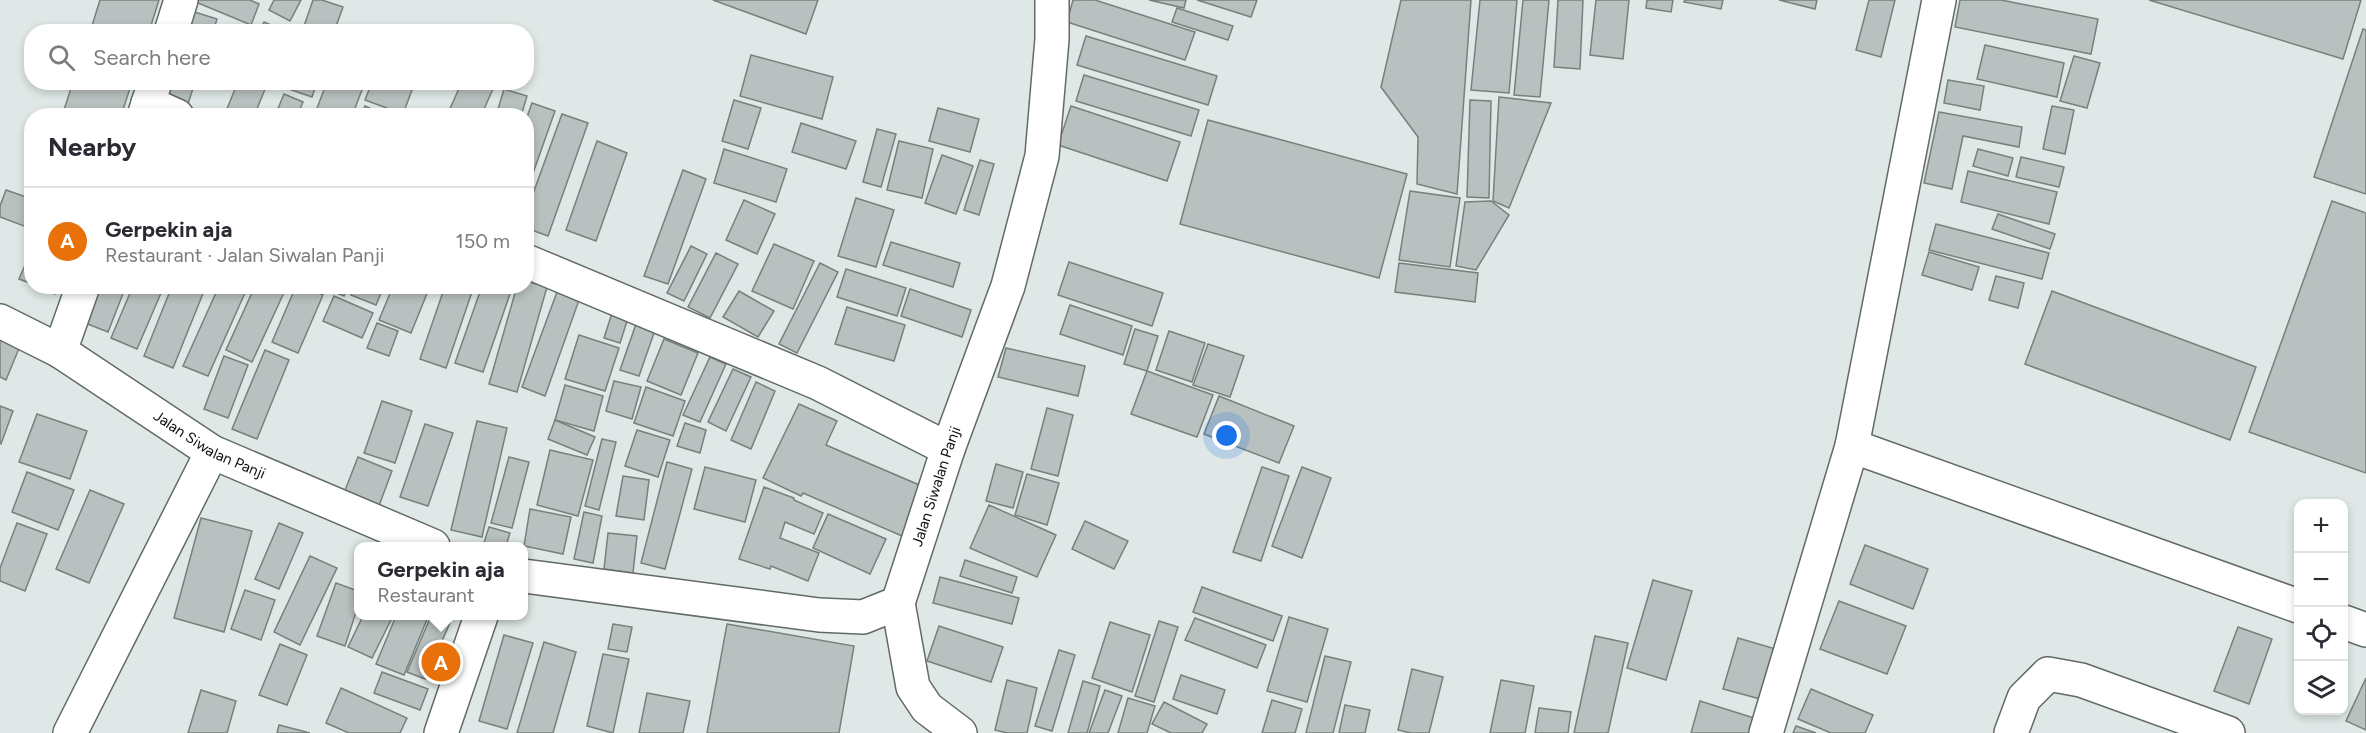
<!DOCTYPE html>
<html lang="en">
<head>
<meta charset="utf-8">
<style>
	body { margin:0; font-family:Figtree,sans-serif; background:#f7f7f7; color:#2b2b33 }
	.controls { position:absolute; right:18px; bottom:18px; display:grid; overflow:hidden; border-radius:12px; box-shadow:0 3px 9px #0003 }
	.controls button { width:54px; height:54px; display:grid; place-items:center; padding:0; border:0; border-bottom:2px solid #e1e1e2; background:#fff; color:#2b2b33; font:30px sans-serif }
	.you { position:absolute; left:1227px; top:436px; width:21px; height:21px; margin:-15px; border:4px solid #fff; border-radius:50%; background:#1a73e8; box-shadow:0 0 0 9px #1a73e833 }
	.badge { display:grid; place-items:center; width:39px; height:39px; border-radius:50%; background:#0b8043; color:#fff; font-size:20px; font-weight:700 }
	.pin { position:absolute; translate:-50% -50%; border:3px solid #fff; box-shadow:0 2px 6px #0006 }
	.popup { position:absolute; left:354px; top:542px; width:174px; height:78px; box-sizing:border-box; display:grid; place-content:center; border-radius:12px; background:#fff; filter:drop-shadow(0 2px 4px #0005); font-size:20px; white-space:nowrap; color:#7c7c81 }
	.popup b { font-size:22px; color:#2b2b33 }
	.popup::after { content:''; position:absolute; left:50%; top:100%; margin-left:-12px; border:12px solid transparent; border-top-color:#fff }
	.list { margin:0; padding:0; list-style:none }
	h2 { display:flex; justify-content:space-between; align-items:center; height:78px; margin:0; padding:0 24px; font-size:26px }
	h2 small { font-size:20px; font-weight:400; color:#7c7c81 }
	.list li { display:grid; grid-template-columns:39px 1fr auto; gap:18px; align-items:center; box-sizing:border-box; height:108px; padding:0 24px; border-top:2px solid #e1e1e2 }
	.list b { display:block; font-size:22px; white-space:nowrap }
	.list p { margin:0; font-size:20px; white-space:nowrap; color:#7c7c81 }
	.list em { font-size:20px; font-style:normal; color:#7c7c81 }
	.icon { flex:none; width:33px; height:33px; fill:none; stroke:currentColor; stroke-width:2; stroke-linecap:round; stroke-linejoin:round }
	.map { position:relative; flex:none; width:2366px; height:733px; overflow:hidden }
	.search { position:absolute; background:#fff; box-shadow:0 3px 9px #0003; left:24px; top:24px; width:510px; height:66px; display:flex; align-items:center; gap:15px; box-sizing:border-box; padding:0 21px; border-radius:24px; color:#7c7c81; font-size:22px }
	.panel { position:absolute; background:#fff; box-shadow:0 3px 9px #0003; left:24px; top:108px; width:510px; height:186px; border-radius:24px }
	.map>svg:first-child { display:block }
</style>
</head>
<body>
<div class="map">
<svg width="2366" height="733" viewBox="0 0 2366 733">
	<rect width="100%" height="100%" fill="#dfe8e6"/>
	<g fill="#b8c1bf" stroke="#78807f" stroke-width="1.5">
		<path d="M100 0H159L149 32H90Z"/>
		<path d="M191 0H250L259 4 251 25Z"/>
		<path d="M274 0H301L290 21 269 10Z"/>
		<path d="M313 0H322L343 7 334 32H302Z"/>
		<path d="M713 0H818L806 34Z"/>
		<path d="M1073 0H1095L1195 32 1185 60 1067 22Z"/>
		<path d="M1149 0H1186L1184 8Z"/>
		<path d="M1197 0H1257L1251 17Z"/>
		<path d="M1401 0H1471L1457 194 1417 184 1418 137 1381 87Z"/>
		<path d="M1480 0H1517L1509 93 1471 90Z"/>
		<path d="M1523 0H1549L1540 97 1514 95Z"/>
		<path d="M1558 0H1583L1580 69 1554 67Z"/>
		<path d="M1596 0H1629L1623 59 1590 55Z"/>
		<path d="M1647 0H1673L1671 12 1646 8Z"/>
		<path d="M1685 0H1723L1721 9 1684 2Z"/>
		<path d="M1779 0H1817L1815 9Z"/>
		<path d="M1869 0H1895L1881 57 1856 50Z"/>
		<path d="M1960 0H2001L2098 19 2091 54 1955 27Z"/>
		<path d="M2149 0H2361L2343 59Z"/>
		<path d="M1177 8 1233 26 1228 40 1172 22Z"/>
		<path d="M188 10 217 19 213 32H181Z"/>
		<path d="M264 22 287 32H260Z"/>
		<path d="M2363 29 2366 30V194L2314 177Z"/>
		<path d="M1086 36 1217 76 1208 105 1077 65Z"/>
		<path d="M1985 45 2064 63 2057 97 1977 79Z"/>
		<path d="M751 55 833 77 822 119 740 96Z"/>
		<path d="M2074 56 2100 63 2087 108 2060 101Z"/>
		<path d="M1084 75 1199 110 1191 136 1076 101Z"/>
		<path d="M1948 80 1984 86 1980 110 1944 103Z"/>
		<path d="M73 82H132L121 116H62Z"/>
		<path d="M163 82H195L187 107 158 97Z"/>
		<path d="M238 82H268L254 116H224Z"/>
		<path d="M285 82H317L312 97 283 87Z"/>
		<path d="M327 82H365L352 116H314Z"/>
		<path d="M372 82H415L403 114 365 100Z"/>
		<path d="M462 82H496L481 116H453L448 113Z"/>
		<path d="M504 89 527 96 521 116H496Z"/>
		<path d="M284 94 303 102 297 116H275Z"/>
		<path d="M1499 97 1551 103 1509 208 1493 201Z"/>
		<path d="M734 100 761 108 748 149 722 141Z"/>
		<path d="M1470 100 1491 101 1489 198 1467 197Z"/>
		<path d="M532 103 555 111 526 193V120Z"/>
		<path d="M365 106 387 116H361Z"/>
		<path d="M1071 106 1180 142 1167 181 1058 145Z"/>
		<path d="M2052 106 2074 110 2065 154 2043 149Z"/>
		<path d="M938 108 979 119 970 152 929 141Z"/>
		<path d="M1939 112 2022 127 2019 147 1963 136 1952 189 1924 183Z"/>
		<path d="M562 114 588 123 548 236 526 228V213Z"/>
		<path d="M1208 120 1407 174 1379 278 1180 224Z"/>
		<path d="M801 123 856 141 846 169 792 152Z"/>
		<path d="M877 129 896 134 881 187 863 182Z"/>
		<path d="M597 141 627 153 596 241 566 230Z"/>
		<path d="M899 141 933 149 922 198 887 190Z"/>
		<path d="M724 149 787 169 776 202 714 183Z"/>
		<path d="M1978 149 2013 158 2008 176 1973 166Z"/>
		<path d="M942 155 973 166 956 214 925 203Z"/>
		<path d="M2021 157 2064 167 2059 187 2016 177Z"/>
		<path d="M980 160 994 164 979 215 964 210Z"/>
		<path d="M683 170 706 179 668 284 644 276Z"/>
		<path d="M1968 171 2057 192 2049 224 1961 202Z"/>
		<path d="M6 190 32 199V229L0 217V206Z"/>
		<path d="M1410 191 1460 198 1450 267 1399 260Z"/>
		<path d="M856 198 894 210 876 267 838 256Z"/>
		<path d="M744 200 775 214 757 254 726 240Z"/>
		<path d="M1491 201 1509 215 1476 270 1456 266 1465 202Z"/>
		<path d="M2332 201 2366 213V473L2249 432Z"/>
		<path d="M1998 214 2055 234 2050 249 1992 229Z"/>
		<path d="M1936 224 2049 253 2042 279 1929 250Z"/>
		<path d="M891 242 960 263 953 287 883 265Z"/>
		<path d="M774 244 814 261 793 309 752 291Z"/>
		<path d="M691 246 707 254 684 301 667 293Z"/>
		<path d="M32 249V284L19 279Z"/>
		<path d="M1929 252 1979 267 1972 290 1922 275Z"/>
		<path d="M716 253 738 264 710 318 688 307Z"/>
		<path d="M1069 262 1163 293 1152 326 1058 295Z"/>
		<path d="M820 263 838 272 797 353 779 344Z"/>
		<path d="M1399 263 1478 273 1475 302 1395 292Z"/>
		<path d="M846 269 906 288 897 316 837 297Z"/>
		<path d="M1996 276 2024 283 2018 308 1989 300Z"/>
		<path d="M526 281 547 287 517 392 489 384 517 286H526Z"/>
		<path d="M37 286H58L55 294Z"/>
		<path d="M93 286H126L108 332 80 321Z"/>
		<path d="M133 286H164L137 349 111 338Z"/>
		<path d="M172 286H206L173 368 144 356Z"/>
		<path d="M219 286H248L208 376 183 366Z"/>
		<path d="M255 286H287L252 362 226 350Z"/>
		<path d="M296 286H303L323 295 298 353 272 342Z"/>
		<path d="M320 286H348L344 296Z"/>
		<path d="M355 286H384L376 305 351 295Z"/>
		<path d="M393 286H430L411 333 379 320Z"/>
		<path d="M445 286H474L446 368 420 359Z"/>
		<path d="M482 286H498L511 291 483 372 455 363Z"/>
		<path d="M910 289 971 310 962 337 901 316Z"/>
		<path d="M739 291 774 311 758 337 723 317Z"/>
		<path d="M2052 291 2256 367 2230 440 2025 364Z"/>
		<path d="M557 292 579 300 545 396 522 387Z"/>
		<path d="M334 296 373 313 362 338 323 321Z"/>
		<path d="M1070 305 1132 326 1123 355 1060 334Z"/>
		<path d="M847 307 905 325 894 361 835 344Z"/>
		<path d="M613 310 629 315 620 343 604 338Z"/>
		<path d="M377 323 398 331 389 356 367 348Z"/>
		<path d="M636 324 655 330 639 376 620 370Z"/>
		<path d="M1135 329 1158 336 1147 371 1124 364Z"/>
		<path d="M1169 331 1205 343 1192 382 1156 370Z"/>
		<path d="M579 335 619 348 605 391 565 379Z"/>
		<path d="M0 338 20 346 6 380 0 377Z"/>
		<path d="M664 339 698 353 681 395 647 381Z"/>
		<path d="M1208 344 1244 356 1230 397 1193 385Z"/>
		<path d="M1006 348 1085 366 1078 396 998 377Z"/>
		<path d="M265 350 289 360 257 439 232 429Z"/>
		<path d="M224 356 248 365 228 418 204 409Z"/>
		<path d="M710 357 726 364 700 422 683 415Z"/>
		<path d="M733 369 751 377 726 431 708 422Z"/>
		<path d="M1147 371 1213 395 1197 437 1131 414Z"/>
		<path d="M614 381 641 387 632 419 606 411Z"/>
		<path d="M756 382 775 391 751 449 731 440Z"/>
		<path d="M565 385 603 396 594 431 555 420Z"/>
		<path d="M646 387 685 401 673 436 634 423Z"/>
		<path d="M1219 396 1294 426 1279 463 1204 434Z"/>
		<path d="M382 401 412 411 395 463 364 453Z"/>
		<path d="M799 404 837 421 826 445 924 487 902 536 803 493 801 496 763 478Z"/>
		<path d="M0 406 13 411 1 444 0 443Z"/>
		<path d="M1047 408 1073 415 1058 476 1031 469Z"/>
		<path d="M37 414 87 431 70 479 19 462Z"/>
		<path d="M555 420 595 437 587 455 548 439Z"/>
		<path d="M477 421 507 428 482 537 451 530Z"/>
		<path d="M685 423 706 430 700 453 677 446Z"/>
		<path d="M425 424 453 433 428 506 400 497Z"/>
		<path d="M637 430 670 440 658 477 625 466Z"/>
		<path d="M602 439 616 442 599 510 585 506Z"/>
		<path d="M550 450 593 460 578 516 537 505Z"/>
		<path d="M358 457 392 471 377 511 342 498Z"/>
		<path d="M509 457 529 462 512 528 491 523Z"/>
		<path d="M667 462 692 469 665 569 641 563Z"/>
		<path d="M996 464 1023 472 1013 508 986 501Z"/>
		<path d="M705 467 756 480 745 522 694 509Z"/>
		<path d="M1262 467 1289 476 1261 561 1233 552Z"/>
		<path d="M1302 467 1331 478 1302 558 1272 546Z"/>
		<path d="M27 472 74 490 58 530 12 512Z"/>
		<path d="M1027 474 1059 483 1047 525 1015 515Z"/>
		<path d="M623 476 649 480 644 520 616 516Z"/>
		<path d="M764 487 794 498V500L823 513 814 534 785 522 780 538 819 553 808 581 771 566 770 569 739 559Z"/>
		<path d="M90 490 124 504 89 583 56 569Z"/>
		<path d="M989 505 1056 535 1037 577 970 548Z"/>
		<path d="M530 509 571 517 563 554 524 546Z"/>
		<path d="M584 512 602 516 593 563 574 559Z"/>
		<path d="M828 514 886 539 870 574 813 548Z"/>
		<path d="M201 518 252 531 224 632 174 618Z"/>
		<path d="M1085 521 1128 541 1114 569 1072 549Z"/>
		<path d="M17 523 47 534 25 591 0 581V568Z"/>
		<path d="M279 523 303 533 279 589 255 579Z"/>
		<path d="M489 527 510 533 506 546H483Z"/>
		<path d="M608 533 637 536 633 573 604 569Z"/>
		<path d="M1865 545 1928 569 1913 609 1850 584Z"/>
		<path d="M310 556 337 568 300 645 274 632Z"/>
		<path d="M965 560 1017 577 1012 593 960 576Z"/>
		<path d="M940 577 1019 598 1012 624 933 603Z"/>
		<path d="M1653 580 1692 591 1666 680 1627 668Z"/>
		<path d="M336 583 358 591V606L345 646 317 636Z"/>
		<path d="M1202 587 1282 616 1273 641 1193 612Z"/>
		<path d="M245 590 275 600 261 640 231 629Z"/>
		<path d="M1839 601 1906 626 1887 674 1820 649Z"/>
		<path d="M363 616H393L372 658 348 647Z"/>
		<path d="M396 616 428 617 404 675 376 664Z"/>
		<path d="M431 616 450 623 425 679 407 672Z"/>
		<path d="M1289 617 1328 629 1307 702 1267 691Z"/>
		<path d="M1195 618 1266 645 1257 668 1185 640Z"/>
		<path d="M1159 621 1178 627 1154 702 1135 696Z"/>
		<path d="M1110 622 1150 635 1132 692 1092 678Z"/>
		<path d="M613 624 632 627 627 652 608 649Z"/>
		<path d="M727 624 854 646 839 733H707Z"/>
		<path d="M939 626 1003 647 991 682 927 661Z"/>
		<path d="M2238 627 2272 639 2249 704 2214 691Z"/>
		<path d="M504 635 533 643 507 729 479 721Z"/>
		<path d="M1595 636 1628 643 1608 733H1574Z"/>
		<path d="M1738 638 1779 650 1764 700 1723 689Z"/>
		<path d="M544 642 576 652 553 733H517Z"/>
		<path d="M280 644 307 655 287 705 259 695Z"/>
		<path d="M1059 650 1075 655 1052 731 1035 726Z"/>
		<path d="M603 654 629 659 613 733 587 726Z"/>
		<path d="M1325 656 1351 662 1333 733H1306Z"/>
		<path d="M1412 669 1443 677 1429 733H1411L1398 730Z"/>
		<path d="M382 672 428 689 420 710 374 693Z"/>
		<path d="M1181 675 1225 690 1217 714 1173 699Z"/>
		<path d="M2366 678V730L2346 721Z"/>
		<path d="M1007 680 1037 688 1027 733H1007L995 730Z"/>
		<path d="M1501 680 1534 686 1525 733H1490Z"/>
		<path d="M1083 681 1100 686 1087 733H1068Z"/>
		<path d="M341 688 407 718 400 733H349L326 723Z"/>
		<path d="M1811 689 1873 715 1865 733H1831L1798 719Z"/>
		<path d="M201 690 236 701 227 733H188Z"/>
		<path d="M1105 690 1122 696 1108 733H1089Z"/>
		<path d="M647 693 690 701 683 733H639Z"/>
		<path d="M1128 698 1155 706 1147 733H1118Z"/>
		<path d="M1272 700 1302 709 1295 733H1262Z"/>
		<path d="M1700 701 1754 718 1750 733H1691Z"/>
		<path d="M1164 702 1207 724 1202 733H1171L1152 724Z"/>
		<path d="M1345 705 1370 710 1365 733H1339Z"/>
		<path d="M1539 708 1571 712 1568 733H1535Z"/>
		<path d="M279 725 310 733H277Z"/>
		<path d="M1796 726 1816 733H1793Z"/>
	</g>
	<g fill="none" stroke-linecap="round" stroke-linejoin="round">
		<g stroke="#626a68" stroke-width="36">
			<g id="minor">
				<path d="M171 32 181 0"/>
				<path d="M148 103 177 116"/>
				<path d="M144 116 155 82"/>
				<path d="M526 261 818 383 948 449"/>
				<path id="s1" d="M0 321 60 351 212 452 433 546"/>
				<path d="M60 351 83 286"/>
				<path d="M1852 446 2298 606"/>
				<path id="s2" d="M524 576 819 615 863 617 898 603 948 449 1008 286 1042 156 1052 39V0"/>
				<path d="M898 603 913 687 927 708 960 733"/>
				<path d="M2344 622 2366 630"/>
				<path d="M70 733 212 452"/>
				<path d="M441 733 481 616"/>
				<path d="M1766 733 1852 446 1939 0"/>
				<path d="M2011 733 2024 698 2048 674 2081 680 2228 733"/>
			</g>
		</g>
		<use href="#minor" stroke="#fff" stroke-width="33"/>
	</g>
	<g text-anchor="middle" stroke-width="4.5" stroke-linejoin="round" paint-order="stroke">
		<g font-size="15" fill="#0e1111" stroke="#dfe8e6">
			<text dy="5" stroke="none"><textPath href="#s1" startOffset="244">Jalan Siwalan Panji</textPath></text>
			<text dy="5" stroke="none"><textPath href="#s2" startOffset="502">Jalan Siwalan Panji</textPath></text>
		</g>
	</g>
</svg>
<div class="controls">
<button>+</button>
<button>−</button>
<button><svg class="icon" aria-label="locate" viewBox="0 0 24 24"><circle cx="12" cy="12" r="6"/><path d="M12 2v4M12 18v4M2 12h4M18 12h4"/></svg></button>
<button><svg class="icon" aria-label="layers" viewBox="0 0 24 24"><path d="M12 4l9 5-9 5-9-5zM3 14l9 5 9-5"/></svg></button>
</div>
<div class="you"></div>
<div class="pin badge" style="left:441px;top:662px;background:#e8710a">A</div>
<div class="popup"><b>Gerpekin aja</b>Restaurant</div>
<div class="search"><svg class="icon" aria-label="search" viewBox="0 0 24 24"><circle cx="10" cy="10" r="6"/><path d="M15 15l6 6"/></svg>Search here</div>
<section class="panel">
<h2>Nearby<small></small></h2>
<ul class="list">
<li><span class="badge" style="background:#e8710a">A</span><div><b>Gerpekin aja</b><p>Restaurant · Jalan Siwalan Panji</p></div><em>150 m</em></li>
</ul>
</section>
</div>
</body>
</html>
